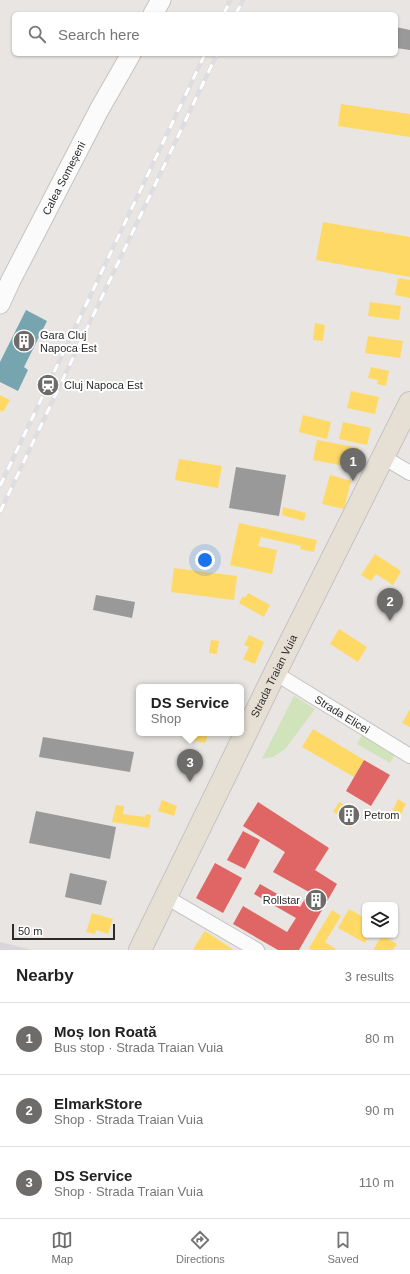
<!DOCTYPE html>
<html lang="en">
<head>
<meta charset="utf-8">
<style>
	body { margin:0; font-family:Helvetica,sans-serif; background:#f2f2f2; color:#222 }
	.controls { position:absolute; right:12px; bottom:12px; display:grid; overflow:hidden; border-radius:6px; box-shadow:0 1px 3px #0004 }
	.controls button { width:36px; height:36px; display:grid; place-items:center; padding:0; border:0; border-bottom:1px solid #e0e0e0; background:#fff; color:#222; font:20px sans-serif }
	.scale { position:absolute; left:12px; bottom:10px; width:103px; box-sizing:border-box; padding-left:4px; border:2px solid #2b2b2b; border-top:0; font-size:11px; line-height:14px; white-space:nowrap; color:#2b2b2b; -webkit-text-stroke:3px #fff; paint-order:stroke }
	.you { position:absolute; left:205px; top:560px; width:14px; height:14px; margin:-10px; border:3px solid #fff; border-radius:50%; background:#1a73e8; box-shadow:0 0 0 6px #1a73e833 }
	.badge { display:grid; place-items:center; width:26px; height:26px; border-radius:50%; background:#6d6c6b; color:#fff; font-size:13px; font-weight:700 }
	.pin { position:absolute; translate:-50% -33px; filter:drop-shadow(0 1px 2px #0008) }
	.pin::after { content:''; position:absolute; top:21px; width:14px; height:12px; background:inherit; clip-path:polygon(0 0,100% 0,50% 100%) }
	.popup { position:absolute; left:136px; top:684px; width:108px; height:52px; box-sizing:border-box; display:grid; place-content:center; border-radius:6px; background:#fff; filter:drop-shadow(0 1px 3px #0005); font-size:13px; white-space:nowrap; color:#767676 }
	.popup b { font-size:15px; color:#222 }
	.popup::after { content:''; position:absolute; left:50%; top:100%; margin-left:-8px; border:8px solid transparent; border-top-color:#fff }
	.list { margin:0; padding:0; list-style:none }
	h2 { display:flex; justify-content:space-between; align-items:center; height:52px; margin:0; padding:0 16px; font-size:17px }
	h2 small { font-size:13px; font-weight:400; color:#767676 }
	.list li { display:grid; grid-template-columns:26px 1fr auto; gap:12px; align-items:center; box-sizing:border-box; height:72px; padding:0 16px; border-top:1px solid #e0e0e0 }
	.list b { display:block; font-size:15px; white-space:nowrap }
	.list p { margin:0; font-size:13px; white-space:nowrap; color:#767676 }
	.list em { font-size:13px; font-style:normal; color:#767676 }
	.icon { flex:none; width:22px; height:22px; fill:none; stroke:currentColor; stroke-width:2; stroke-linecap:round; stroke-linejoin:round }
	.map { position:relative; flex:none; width:410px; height:950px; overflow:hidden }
	.search { position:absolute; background:#fff; box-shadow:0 1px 3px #0004; left:12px; right:12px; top:12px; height:44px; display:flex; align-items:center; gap:10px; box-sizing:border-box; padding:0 14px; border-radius:6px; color:#767676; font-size:15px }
	.sheet { height:268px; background:#fff }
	nav { display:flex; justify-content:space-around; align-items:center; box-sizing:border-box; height:56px; border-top:1px solid #e0e0e0; background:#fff; font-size:11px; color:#767676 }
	nav a { display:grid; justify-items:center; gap:2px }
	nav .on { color:#6d6c6b }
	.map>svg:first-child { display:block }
</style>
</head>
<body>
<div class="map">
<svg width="410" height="950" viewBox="0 0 410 950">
	<rect width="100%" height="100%" fill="#e8e5e2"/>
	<path fill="#d8d6d9" d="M0 942 32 950H0Z"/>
	<g fill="#d0e3bb">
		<path d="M294 696 315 709 285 749 273 757 262 759Z"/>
		<path d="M362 735 395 754 390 763 357 744Z"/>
	</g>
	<g fill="#ffd966">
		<path d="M341 104 410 114V137L338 126Z"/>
		<path d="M323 222 410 237V277L316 260Z"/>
		<path d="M398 278 410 280V298L395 295Z"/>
		<path d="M370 302 401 306 399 320 368 316Z"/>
		<path d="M315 323 325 325 323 341 313 340Z"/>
		<path d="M368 336 403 341 400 358 365 353Z"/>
		<path d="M371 367 389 371 386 386 377 384 378 380 368 378Z"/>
		<path d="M351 391 379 397 375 414 347 408Z"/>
		<path d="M0 395 10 400 3 412 1 410 0 413Z"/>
		<path d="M303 415 331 422 327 439 299 432Z"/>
		<path d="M343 422 371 428 367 445 339 439Z"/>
		<path d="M317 440 359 448 355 468 313 460Z"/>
		<path d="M179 459 222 466 218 488 175 480Z"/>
		<path d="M330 475 351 481 344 509 322 504Z"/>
		<path d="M283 507 306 513 304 521 282 515Z"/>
		<path d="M239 523 317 540 314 552 300 549 301 546 261 537 258 546 277 550 272 574 230 565Z"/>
		<path d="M375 554 401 571 393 585 376 574 371 581 361 575Z"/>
		<path d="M174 568 237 576 234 600 171 592Z"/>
		<path d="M248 593 270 605 264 617 239 603 243 596 245 598Z"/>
		<path d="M339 629 367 647 358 662 330 644Z"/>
		<path d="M249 635 264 642 255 664 243 659 249 647 244 645Z"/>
		<path d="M211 640 219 641 217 654 209 653Z"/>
		<path d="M410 709V727L402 723Z"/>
		<path d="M313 729 364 760 354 777 302 747Z"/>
		<path d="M187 733 208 734 205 743 186 739Z"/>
		<path d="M398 799 406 804 397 822 389 818Z"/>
		<path d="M162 800 177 806 174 816 158 811Z"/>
		<path d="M339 802 360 814 351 828 341 822 344 818 333 812Z"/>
		<path d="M116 805 124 806 123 814 145 817 146 814 151 815 149 828 112 822Z"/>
		<path d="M349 909 365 918V935H369L365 943 338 928Z"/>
		<path d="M332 910 341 916 325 942 336 949 335 950H312L309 948Z"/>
		<path d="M92 913 113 919 108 934 96 930 95 934 86 932Z"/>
		<path d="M205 931 234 950H194L193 949Z"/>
		<path d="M382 935 397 944 393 950H373Z"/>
	</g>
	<g fill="#e06666">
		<path d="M364 760 390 775 371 806 346 791Z"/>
		<path d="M258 802 329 848 315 870 337 884 299 950H278L233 924 243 906 287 932 296 918 254 894 260 884 300 907 309 892 273 872 285 852 243 826Z"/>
		<path d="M243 831 260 840 245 869 227 860Z"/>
		<path d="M215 863 242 878 223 913 196 898Z"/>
	</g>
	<path fill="#76a5af" d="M26 310 47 321 24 367 28 370 18 391 0 382V362Z"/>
	<g fill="#999">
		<path d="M396 27 410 30V50L396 48Z"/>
		<path d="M236 467 286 475 279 516 229 508Z"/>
		<path d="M96 595 135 602 132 618 93 610Z"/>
		<path d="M43 737 134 752 130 772 39 757Z"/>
		<path d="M36 811 116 827 110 859 29 843Z"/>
		<path d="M70 873 107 881 101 905 65 897Z"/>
	</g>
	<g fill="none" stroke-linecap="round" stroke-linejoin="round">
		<g stroke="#c4c4c4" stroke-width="16">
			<g id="minor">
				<path d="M383 457 410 473"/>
				<path id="s1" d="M275 673 410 756"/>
				<path d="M166 897 257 950"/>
			</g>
		</g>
		<g stroke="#c4c4c4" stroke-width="21">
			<g id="secondary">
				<path d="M153 14 161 0"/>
				<path id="s2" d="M0 304 11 280 99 110 131 54"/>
			</g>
		</g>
		<g stroke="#c5c3c2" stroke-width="24">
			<g id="primary">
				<path id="s3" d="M140 950 275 673 410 403"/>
			</g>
		</g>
		<use href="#minor" stroke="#fcfbfb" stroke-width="14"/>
		<use href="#secondary" stroke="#fcfbfb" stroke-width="19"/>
		<use href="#primary" stroke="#e6e0d4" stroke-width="22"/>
		<g stroke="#dedddf" stroke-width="4.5">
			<g id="rail">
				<path d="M224 14 230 0"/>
				<path d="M236 14 243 0"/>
				<path d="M0 486 205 54"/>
				<path d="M0 512 217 54"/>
			</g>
		</g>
		<use href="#rail" stroke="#fff" stroke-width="3" stroke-dasharray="9" stroke-linecap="butt"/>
	</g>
	<defs>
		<g id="building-disc" transform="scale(1.15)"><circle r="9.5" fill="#6d6c6b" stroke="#fff"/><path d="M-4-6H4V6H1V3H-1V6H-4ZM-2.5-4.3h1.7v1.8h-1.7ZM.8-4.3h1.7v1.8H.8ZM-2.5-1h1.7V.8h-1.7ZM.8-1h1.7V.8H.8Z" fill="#fff"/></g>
		<g id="station-disc" transform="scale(1.15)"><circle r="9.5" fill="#6d6c6b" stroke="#fff"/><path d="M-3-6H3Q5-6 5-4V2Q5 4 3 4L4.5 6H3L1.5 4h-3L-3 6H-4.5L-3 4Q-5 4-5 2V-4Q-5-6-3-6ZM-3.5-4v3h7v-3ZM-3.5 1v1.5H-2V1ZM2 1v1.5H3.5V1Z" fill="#fff"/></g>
	</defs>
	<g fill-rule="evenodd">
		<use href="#building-disc" x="24" y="341"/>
		<use href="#station-disc" x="48" y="385"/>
		<use href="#building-disc" x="349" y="815"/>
		<use href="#building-disc" x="316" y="900"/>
	</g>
	<g text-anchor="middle" stroke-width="4" stroke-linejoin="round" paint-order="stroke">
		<g font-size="11" fill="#2b2b2b" stroke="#fff">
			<text dy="4" stroke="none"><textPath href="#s2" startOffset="141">Calea Someșeni</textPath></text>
			<text dy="4" stroke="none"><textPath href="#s3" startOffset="305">Strada Traian Vuia</textPath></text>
			<text dy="4" stroke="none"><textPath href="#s1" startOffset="79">Strada Elicei</textPath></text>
		</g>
		<g font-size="11" fill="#2b2b2b" stroke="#fff" text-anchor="start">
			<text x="40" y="339">Gara Cluj<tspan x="40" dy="13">Napoca Est</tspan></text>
			<text x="64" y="389">Cluj Napoca Est</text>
			<text x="364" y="819">Petrom</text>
			<text x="300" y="904" text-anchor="end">Rollstar</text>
		</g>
	</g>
</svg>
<div class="controls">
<button><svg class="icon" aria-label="layers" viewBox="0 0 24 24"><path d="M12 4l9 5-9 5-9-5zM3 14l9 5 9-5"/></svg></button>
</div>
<div class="scale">50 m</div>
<div class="you"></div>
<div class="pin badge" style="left:353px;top:481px">1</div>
<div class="pin badge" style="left:390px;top:621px">2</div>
<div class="pin badge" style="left:190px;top:782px">3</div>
<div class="popup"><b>DS Service</b>Shop</div>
<div class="search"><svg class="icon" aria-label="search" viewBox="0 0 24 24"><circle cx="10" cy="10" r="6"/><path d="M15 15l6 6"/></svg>Search here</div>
</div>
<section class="sheet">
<h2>Nearby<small>3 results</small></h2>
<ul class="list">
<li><span class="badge">1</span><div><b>Moș Ion Roată</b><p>Bus stop · Strada Traian Vuia</p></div><em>80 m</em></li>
<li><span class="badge">2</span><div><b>ElmarkStore</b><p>Shop · Strada Traian Vuia</p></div><em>90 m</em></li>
<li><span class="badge">3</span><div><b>DS Service</b><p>Shop · Strada Traian Vuia</p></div><em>110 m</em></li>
</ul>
</section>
<nav>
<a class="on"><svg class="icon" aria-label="map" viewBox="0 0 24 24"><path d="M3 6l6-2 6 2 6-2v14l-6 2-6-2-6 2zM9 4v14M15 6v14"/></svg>Map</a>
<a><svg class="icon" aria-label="directions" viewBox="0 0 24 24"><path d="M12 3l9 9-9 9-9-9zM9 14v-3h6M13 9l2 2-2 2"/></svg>Directions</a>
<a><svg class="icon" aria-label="saved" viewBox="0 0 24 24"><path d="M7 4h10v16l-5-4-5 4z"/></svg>Saved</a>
</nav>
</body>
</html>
